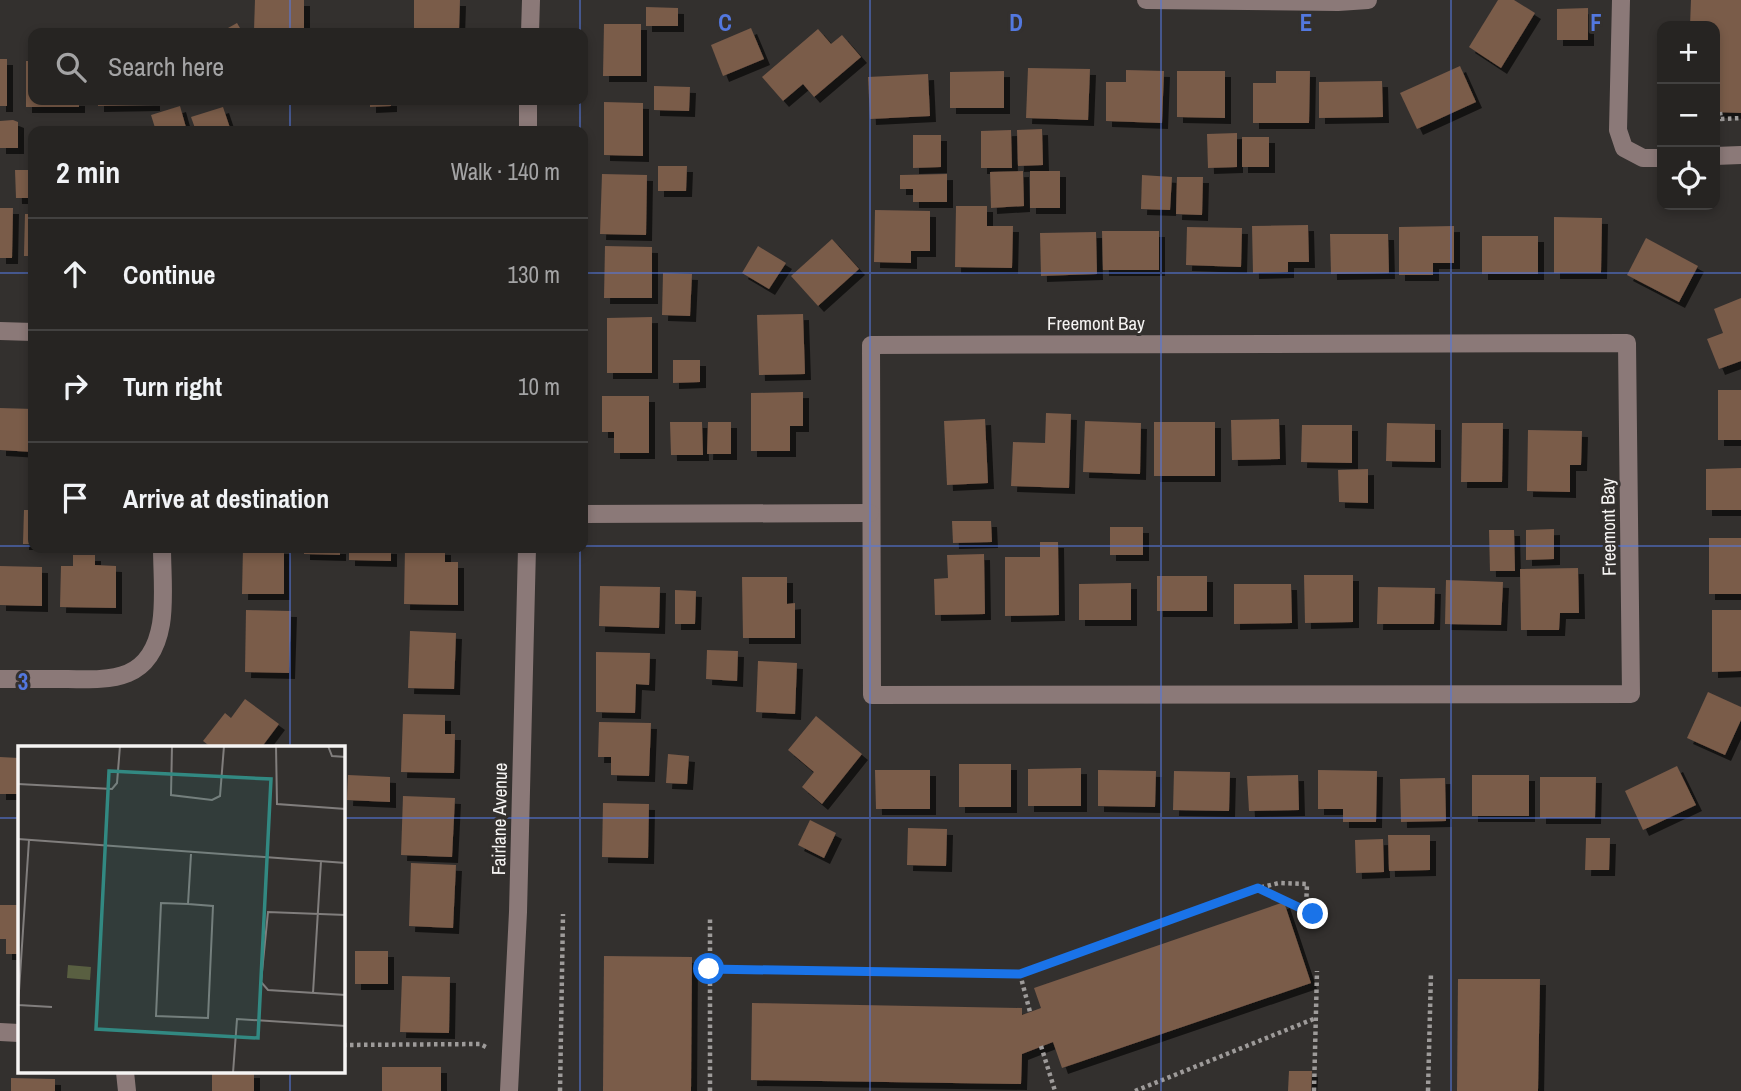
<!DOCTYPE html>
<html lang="en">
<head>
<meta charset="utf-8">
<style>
	body { margin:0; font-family:"Archivo Narrow",sans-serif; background:#2e2c2a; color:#f1f3f6 }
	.controls { position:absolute; right:21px; top:21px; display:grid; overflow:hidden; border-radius:14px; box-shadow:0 4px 10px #0003 }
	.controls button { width:63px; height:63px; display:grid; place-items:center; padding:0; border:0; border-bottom:2px solid #424140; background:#262422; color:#f1f3f6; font:35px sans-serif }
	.stop { position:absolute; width:21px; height:21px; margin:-16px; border:5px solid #1a73e8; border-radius:50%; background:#fff }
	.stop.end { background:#1a73e8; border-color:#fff; box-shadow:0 2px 7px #0008 }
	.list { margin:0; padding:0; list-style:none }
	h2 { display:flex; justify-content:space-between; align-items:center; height:91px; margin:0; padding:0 28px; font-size:30px }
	h2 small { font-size:23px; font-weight:400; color:#a4a4a5 }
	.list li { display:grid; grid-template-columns:46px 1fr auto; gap:21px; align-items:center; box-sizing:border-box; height:112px; padding:0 28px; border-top:2px solid #424140 }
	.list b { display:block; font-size:26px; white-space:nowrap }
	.list em { font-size:23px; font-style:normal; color:#a4a4a5 }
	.icon { flex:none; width:38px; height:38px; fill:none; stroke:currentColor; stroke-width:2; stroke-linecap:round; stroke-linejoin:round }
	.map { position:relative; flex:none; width:1741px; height:1091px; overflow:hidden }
	.search { position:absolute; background:#262422; box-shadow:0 4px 10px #0003; left:28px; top:28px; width:560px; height:77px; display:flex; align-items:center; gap:18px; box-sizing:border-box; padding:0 24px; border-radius:14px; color:#a4a4a5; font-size:26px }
	.panel { position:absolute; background:#262422; box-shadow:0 4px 10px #0003; left:28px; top:126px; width:560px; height:427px; border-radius:14px }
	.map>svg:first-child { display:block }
</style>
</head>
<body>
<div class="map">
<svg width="1741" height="1091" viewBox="0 0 1741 1091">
	<defs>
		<filter id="shadow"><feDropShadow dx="6" dy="6" stdDeviation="0" flood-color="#0009"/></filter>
	</defs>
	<rect width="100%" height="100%" fill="#33302e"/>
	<g fill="#7a5b49" filter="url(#shadow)">
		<path d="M255 0H304V31L254 30Z"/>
		<path d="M414 0H460L459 30H414Z"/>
		<path d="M1498 0H1514L1535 13 1501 68 1469 47Z"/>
		<path d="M1691 0H1741V113L1715 112V26H1690Z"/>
		<path d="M646 7 678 8V26H646Z"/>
		<path d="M1588 8V40H1557V9Z"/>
		<path d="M237 23 243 33H219Z"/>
		<path d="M604 24H641V76H603Z"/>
		<path d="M751 28 764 59 723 76 711 45Z"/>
		<path d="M818 29 831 44 842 35 861 57 814 97 803 84 783 101 762 77Z"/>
		<rect x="0" y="59" width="7" height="47"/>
		<path d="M26 61H33V100H79V107H26Z"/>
		<path d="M1460 66 1476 102 1417 129 1400 93Z"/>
		<path d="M1028 68 1090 69 1088 120 1026 118Z"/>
		<path d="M1126 70 1164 71 1162 123 1106 121V82H1126Z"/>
		<path d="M1004 71V108H950V72Z"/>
		<path d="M1177 71H1225V118L1177 117Z"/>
		<path d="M1276 71H1310L1309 123H1253V83H1276Z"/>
		<path d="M928 74 930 116 870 119 868 77Z"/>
		<path d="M1382 81 1383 117 1319 118V82Z"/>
		<path d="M654 86 690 87 689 111 654 110Z"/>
		<path d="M98 100H154V105L98 106Z"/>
		<path d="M370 100H391V106L370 107Z"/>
		<path d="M604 102 643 103V156L604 155Z"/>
		<path d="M180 106 187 131H156L151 115Z"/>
		<path d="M223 107 231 131H196L191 117Z"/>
		<path d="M13 120 18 122V148H0V121Z"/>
		<path d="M1042 129 1043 165 1018 166 1017 130Z"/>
		<path d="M1011 130 1012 168H981V131Z"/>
		<path d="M1237 133V167L1208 168 1207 134Z"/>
		<path d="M913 135H941V167L913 168Z"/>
		<rect x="1242" y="137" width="27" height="30"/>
		<path d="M658 166H687L686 191H658Z"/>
		<path d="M15 170H32L33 198H16Z"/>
		<path d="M1023 171 1024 206 991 208 990 172Z"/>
		<rect x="1030" y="171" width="30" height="37"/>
		<path d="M602 174 647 175 646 235 600 234Z"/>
		<path d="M947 174V202H913V189H900V175Z"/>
		<path d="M1142 175 1172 177 1170 210 1141 209Z"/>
		<path d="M1177 177H1203L1202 215 1176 214Z"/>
		<path d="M956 206H987V226H1013L1012 268 955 267Z"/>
		<path d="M0 208H13L12 258H0Z"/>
		<path d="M875 210 930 211V251H911V263L874 262Z"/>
		<path d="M25 214H33V256H24Z"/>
		<path d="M1554 217 1602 218 1601 273H1554Z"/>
		<path d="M1308 225 1309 262H1288V272L1253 273 1252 226Z"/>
		<path d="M1454 226V263H1433V275H1399V227Z"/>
		<path d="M1187 227 1242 228 1241 267 1186 265Z"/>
		<path d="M1102 231H1159V270H1103Z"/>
		<path d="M1096 232 1097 274 1041 276 1040 233Z"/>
		<path d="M1330 234H1388L1389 273 1331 274Z"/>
		<rect x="1482" y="236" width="56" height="38"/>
		<path d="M1646 238 1698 266 1679 302 1627 275Z"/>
		<path d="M832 239 859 269 818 306 791 276Z"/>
		<path d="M605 246 652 247V298H604Z"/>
		<path d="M758 246 786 263 769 289 742 273Z"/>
		<path d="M663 273 692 274 690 316 662 315Z"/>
		<path d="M1741 298V361L1719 369 1707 339 1723 333 1714 309Z"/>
		<path d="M803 314 805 374 759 375 757 315Z"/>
		<path d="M652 317V373H607V318Z"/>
		<path d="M673 360H700V382L673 383Z"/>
		<rect x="1718" y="390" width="23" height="50"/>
		<path d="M803 392V426H790V451H751V393Z"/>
		<path d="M602 396H649V453H614V432H602Z"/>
		<path d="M0 408 33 409V452L0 450Z"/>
		<path d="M1046 413 1071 414 1069 488 1011 486 1013 442 1045 443Z"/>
		<path d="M985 419 988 483 947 485 944 421Z"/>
		<path d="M1279 419 1280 459 1232 460 1231 420Z"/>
		<path d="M1085 421 1141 423 1140 474 1083 472Z"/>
		<path d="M670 422H702L703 455H671Z"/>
		<path d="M708 422H731V454H707Z"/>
		<rect x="1154" y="422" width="61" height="54"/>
		<path d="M1387 423 1435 424V462L1386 461Z"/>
		<path d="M1462 423H1503L1502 482H1461Z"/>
		<path d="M1302 425H1352V463L1301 462Z"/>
		<path d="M1528 430 1582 431 1581 465H1570V492L1527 491Z"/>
		<path d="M1741 468V510H1706V469Z"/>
		<rect x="29" y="469" width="4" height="31"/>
		<path d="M1368 469V503L1339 502 1338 470Z"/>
		<path d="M24 510H33V544H23Z"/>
		<path d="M952 521H991L992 542 953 543Z"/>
		<rect x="1110" y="527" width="33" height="28"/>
		<path d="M1554 529V559L1526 560V530Z"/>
		<path d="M1489 530H1514L1515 571H1490Z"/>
		<rect x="1709" y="538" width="32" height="56"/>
		<path d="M1040 542H1058L1059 615 1005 616V557H1040Z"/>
		<path d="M243 548H284V594H242Z"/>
		<path d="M304 548H340V555L304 554Z"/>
		<path d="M349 548H391V561L349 560Z"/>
		<path d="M405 548 445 549V562H458V605L404 604Z"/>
		<path d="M984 554 985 614 935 615 934 579 948 578 947 555Z"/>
		<path d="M73 555H95V565L116 566V608L60 607 61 566H73Z"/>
		<path d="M0 566 42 567V606L0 605Z"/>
		<path d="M1578 568 1579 613H1560L1559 630H1521L1520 569Z"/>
		<path d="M1304 575H1353V622L1305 623Z"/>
		<rect x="1157" y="576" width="50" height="35"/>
		<path d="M742 577H787V604L795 603V638H743Z"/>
		<path d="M1446 580 1503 582 1501 625 1445 624Z"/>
		<path d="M1131 583V620H1079V584Z"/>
		<path d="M1234 584H1291L1292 623 1234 624Z"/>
		<path d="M600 586 660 587 659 628 599 626Z"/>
		<path d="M1378 587 1435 588 1434 624H1377Z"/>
		<path d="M675 590 696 591 695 624H675Z"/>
		<path d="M246 610 291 611 289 673 245 672Z"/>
		<path d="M1712 610H1741V671L1712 672Z"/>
		<path d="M410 631 456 633 454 689 408 688Z"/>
		<path d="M707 650 738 651 737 681 706 679Z"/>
		<path d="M596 652 650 653 649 685 636 684 635 713 596 712Z"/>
		<path d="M758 661 797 663 795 714 756 712Z"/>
		<path d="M1708 692 1741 707V720L1725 755 1687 738Z"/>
		<path d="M245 699 279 724 261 748H212L203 741 225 713 231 718Z"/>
		<path d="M403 714 445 715V734H455L454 773 401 772Z"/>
		<path d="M816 716 862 754 822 804 802 787 814 772 788 750Z"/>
		<path d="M599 722 651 723 649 776 611 775V757H598Z"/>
		<path d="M668 754 689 756 687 784 666 783Z"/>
		<path d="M0 757 19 758V794H0Z"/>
		<rect x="959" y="764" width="52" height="43"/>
		<path d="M1677 766 1696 805 1643 830 1625 791Z"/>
		<path d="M1081 768V806H1028V769Z"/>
		<path d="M875 770H930V809H876Z"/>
		<path d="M1098 770 1156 771 1155 807 1098 806Z"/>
		<path d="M1318 770 1377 771 1376 822H1343V809H1318Z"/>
		<path d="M1174 771 1230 772 1229 811 1173 810Z"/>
		<path d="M348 775 390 777V802L347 800Z"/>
		<path d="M1298 775 1299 810 1249 811 1247 776Z"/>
		<rect x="1472" y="775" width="57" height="41"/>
		<path d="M1540 777H1596L1595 818H1540Z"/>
		<path d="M1445 778 1446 821 1401 822 1400 779Z"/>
		<path d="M403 796 455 798 452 857 401 855Z"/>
		<path d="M603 803 649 804 648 858 602 857Z"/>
		<path d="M810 820 836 833 824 858 798 845Z"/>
		<path d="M908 828 947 829 946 866 907 865Z"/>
		<path d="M1388 835H1430V870L1389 871Z"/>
		<path d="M1586 838H1610L1609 870H1585Z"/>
		<path d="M1383 839 1384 872 1356 873 1355 840Z"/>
		<path d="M411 863 456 865 453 928 409 926Z"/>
		<path d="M1284 902 1311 983 1062 1068 1053 1042 1022 1054 1021 1084 751 1080 752 1003 1022 1008V1015L1041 1008 1034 988Z"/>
		<path d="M0 905H19V954H6V939H0Z"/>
		<rect x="355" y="951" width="33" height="33"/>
		<path d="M604 956 692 957 691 1091H603Z"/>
		<path d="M402 976 450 977 449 1033 400 1032Z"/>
		<path d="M1458 979H1540L1538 1091H1457Z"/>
		<rect x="382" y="1067" width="59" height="24"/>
		<path d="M1289 1071H1312L1311 1091H1288Z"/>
		<rect x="212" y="1072" width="42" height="19"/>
		<path d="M11 1078 55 1079V1091H11Z"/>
	</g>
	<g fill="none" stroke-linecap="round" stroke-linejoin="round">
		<g stroke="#9e9b9a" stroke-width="4.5" stroke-dasharray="3.5 3.5" stroke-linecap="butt">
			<path d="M1720 112 1721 119 1741 118"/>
			<path d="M1259 888 1306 909"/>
			<path d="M709 969 1020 974 1258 888 1279 883 1307 884 1306 909 1313 914"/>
			<path d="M1020 974 1030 1012"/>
			<path d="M343 1045 480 1044 488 1048"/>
			<path d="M1041 1046 1055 1091"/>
			<path d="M560 1091 563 914"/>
			<path d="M710 1091V917"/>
			<path d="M1135 1091 1316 1018"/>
			<path d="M1314 1091 1317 971"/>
			<path d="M1428 1091 1431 972"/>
		</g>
		<g stroke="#8b7978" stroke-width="18">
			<path d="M1146 0 1338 2 1368 0"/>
			<path d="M1621 0 1618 130 1624 148 1643 158H1662"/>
			<path d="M530 33 531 0"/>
			<path d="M528 131V100"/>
			<path d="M1715 156 1741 155"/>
			<path d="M0 331 33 332"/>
			<path d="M1627 343 1631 694 872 695 871 345Z"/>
			<path d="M583 514 870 513"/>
			<path d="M0 679C22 679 44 679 65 679 112 680 151 682 161 624 165 600 162 572 162 548"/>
			<path d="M0 1032 19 1033"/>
			<path d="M125 1072 127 1091"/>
			<path d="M509 1091 518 912 527 548"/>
		</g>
	</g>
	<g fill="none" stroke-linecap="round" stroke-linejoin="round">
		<path stroke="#1a73e8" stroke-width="9" d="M709 969 1020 974 1258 888 1313 914"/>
	</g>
	<path fill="none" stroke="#5378df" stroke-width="2" stroke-opacity="0.55" d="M290 0V33M580 0V33M870 0V1091M1161 0V1091M1451 0V1091M290 100V131M580 100V131M0 273H33M583 273H1741M0 546H33M583 546H1741M290 548V748M580 548V1091M0 818H19M343 818H1741M290 1072V1091"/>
	<g text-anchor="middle" stroke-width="6" stroke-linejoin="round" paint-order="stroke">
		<g font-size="19" fill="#f6f4f3" stroke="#33302e">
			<text x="1096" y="330">Freemont Bay</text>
			<text transform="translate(1608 527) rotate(-91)" y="7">Freemont Bay</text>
			<text transform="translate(499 819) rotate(-89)" y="7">Fairlane Avenue</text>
		</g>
	</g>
	<g transform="translate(18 746)">
		<rect width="327" height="327" fill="#33302e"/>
		<path d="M50 219 73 221 72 234 49 232Z" fill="#595f41"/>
		<path fill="none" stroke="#817e7d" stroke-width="2" d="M154 0 153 49 194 54 202 50 206 0M258 0 259 58 328 63M310 0 314 10 328 11M0 38 94 43 99 37 102 0M0 93 328 117M170 158 195 160 190 272 138 270 143 157 170 158 173 108M328 169 250 166 243 236 250 244 328 249M295 247 303 115M0 259 34 261M0 260 11 94M215 327 219 273 328 280"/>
		<path fill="#328982" fill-opacity="0.15" stroke="#328982" stroke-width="3.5" d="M91 25 253 33 240 292 78 283Z"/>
		<rect width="327" height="327" fill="none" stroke="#f6f4f3" stroke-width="3.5"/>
	</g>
	<g font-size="23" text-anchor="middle" font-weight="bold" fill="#5378df" stroke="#33302e" stroke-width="6" stroke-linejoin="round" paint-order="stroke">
		<text x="725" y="31">C</text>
		<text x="1016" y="31">D</text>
		<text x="1306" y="31">E</text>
		<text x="1596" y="31">F</text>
		<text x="23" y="690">3</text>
	</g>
</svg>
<div class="controls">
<button>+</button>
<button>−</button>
<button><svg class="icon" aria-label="locate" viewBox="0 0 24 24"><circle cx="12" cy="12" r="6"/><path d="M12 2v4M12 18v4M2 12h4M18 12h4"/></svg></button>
</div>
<div class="stop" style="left:709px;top:969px"></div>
<div class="stop end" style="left:1313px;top:914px"></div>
<div class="search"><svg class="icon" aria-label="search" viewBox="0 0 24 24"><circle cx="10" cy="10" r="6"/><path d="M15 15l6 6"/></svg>Search here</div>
<section class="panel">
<h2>2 min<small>Walk · 140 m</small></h2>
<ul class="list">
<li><svg class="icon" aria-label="ahead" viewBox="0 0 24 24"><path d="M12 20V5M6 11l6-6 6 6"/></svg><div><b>Continue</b></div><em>130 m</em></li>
<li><svg class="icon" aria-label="right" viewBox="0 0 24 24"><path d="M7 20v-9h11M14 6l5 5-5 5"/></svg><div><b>Turn right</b></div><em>10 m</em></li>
<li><svg class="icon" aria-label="arrive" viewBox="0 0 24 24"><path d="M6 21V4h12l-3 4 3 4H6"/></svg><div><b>Arrive at destination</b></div></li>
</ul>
</section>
</div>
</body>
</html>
